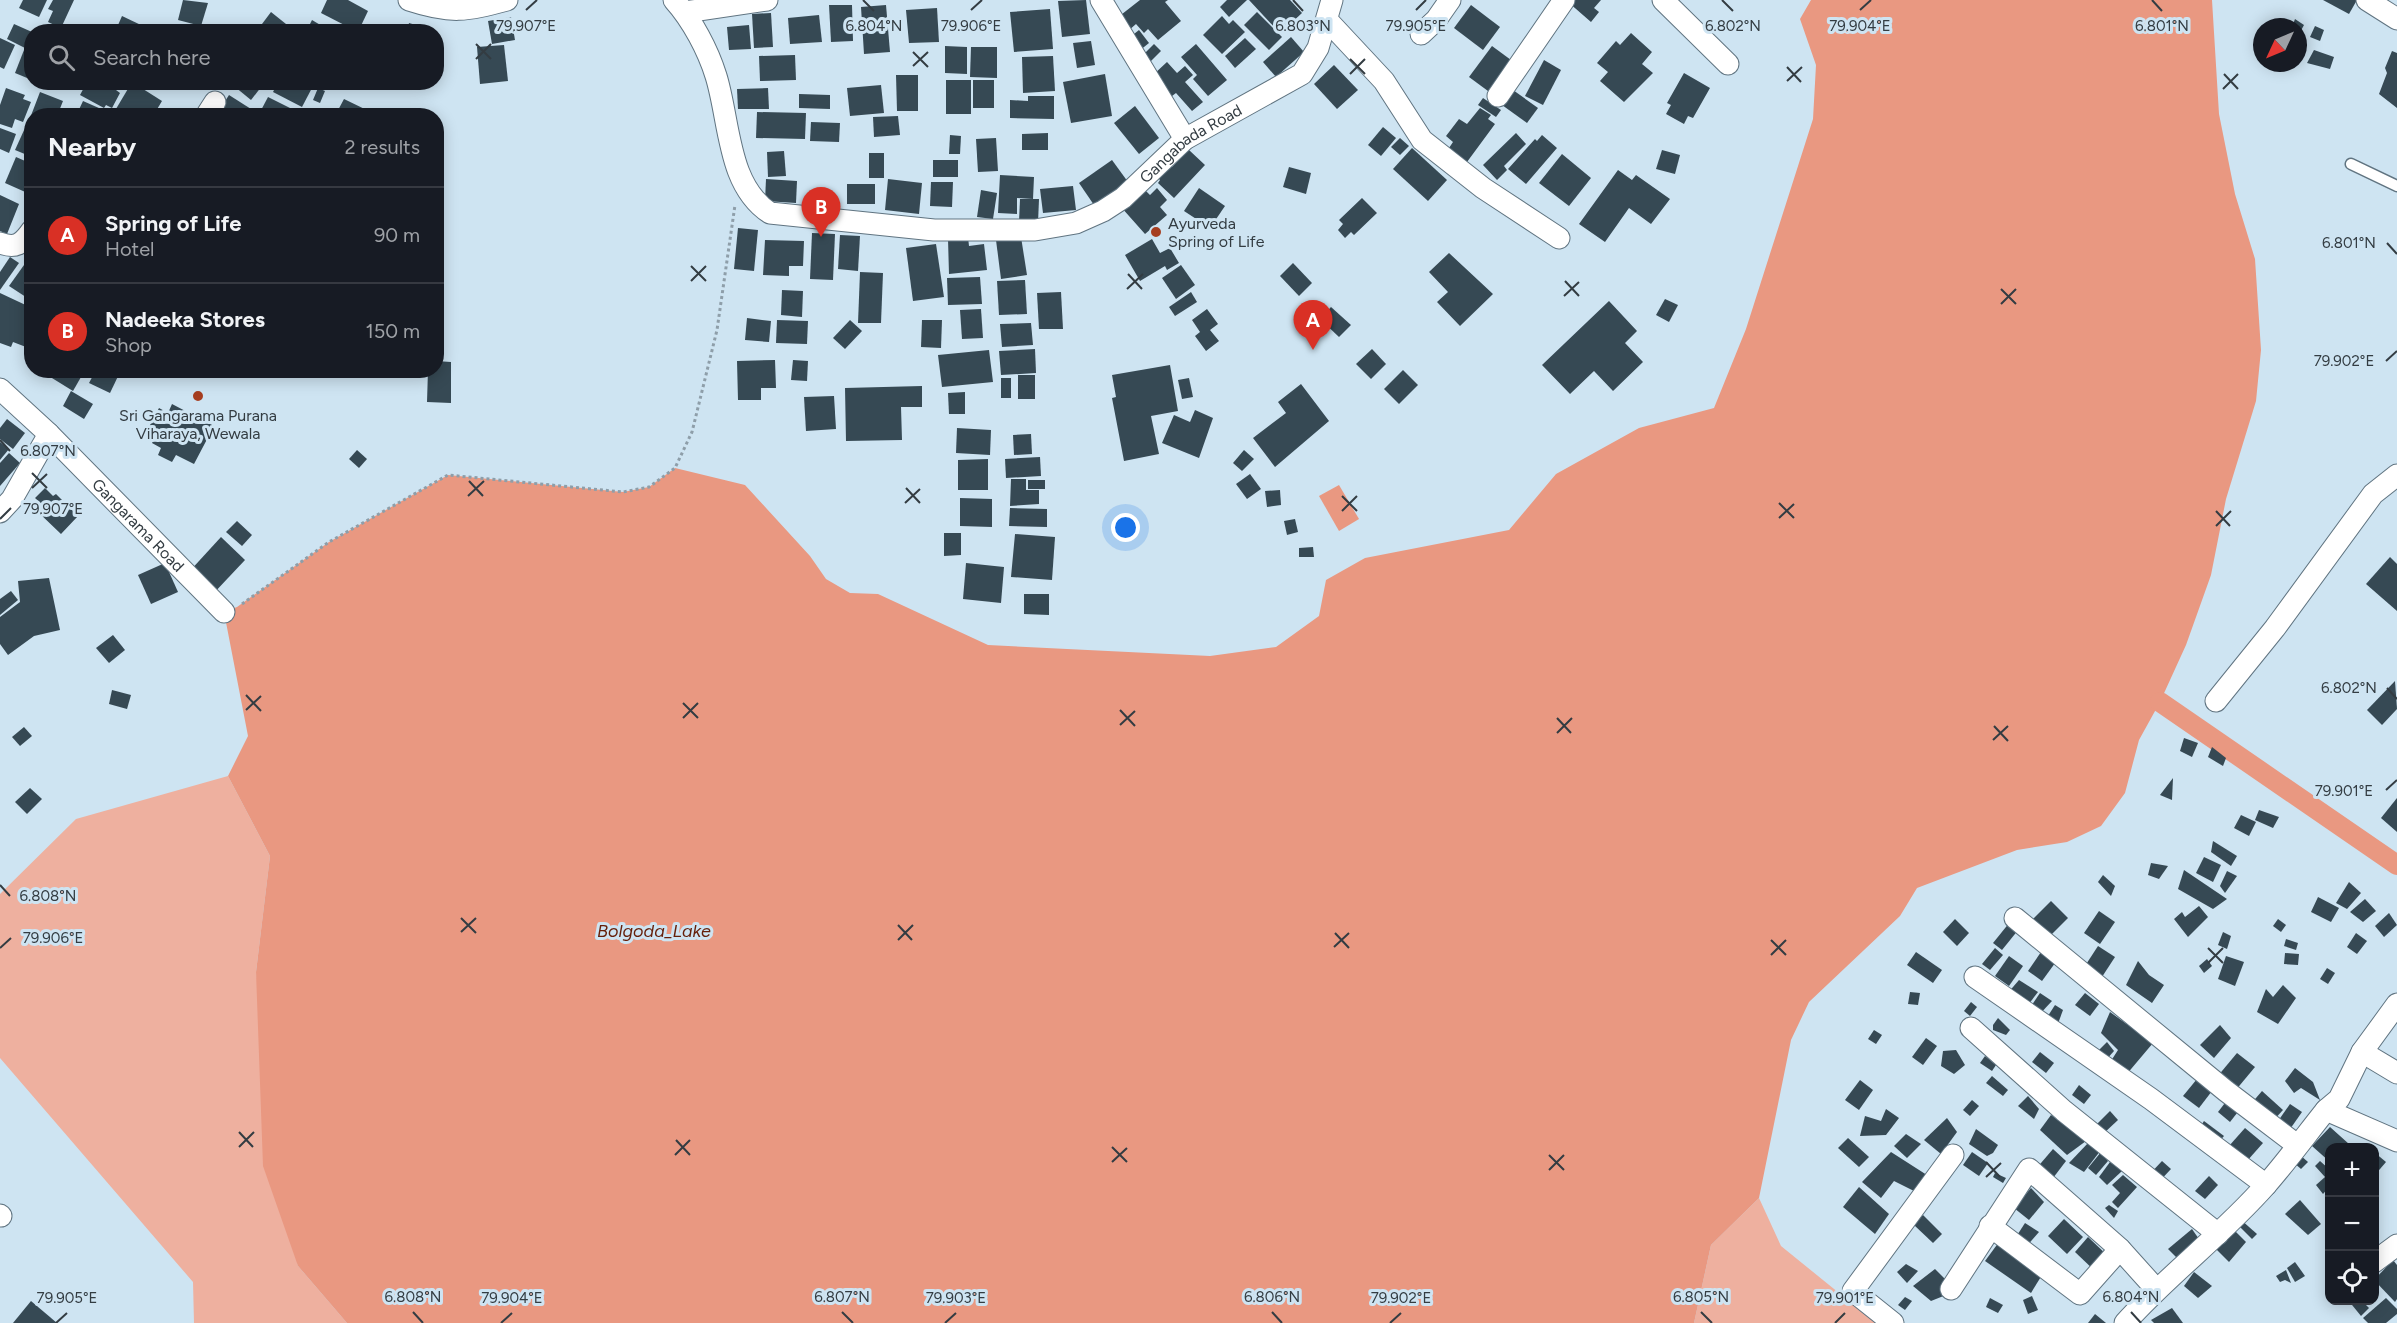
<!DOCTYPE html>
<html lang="en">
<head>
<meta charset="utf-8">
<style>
	body { margin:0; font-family:Figtree,sans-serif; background:#242831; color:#f1f3f6 }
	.controls { position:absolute; right:18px; bottom:18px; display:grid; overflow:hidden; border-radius:12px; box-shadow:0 3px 15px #0003 }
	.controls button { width:54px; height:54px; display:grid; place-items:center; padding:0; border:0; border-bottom:2px solid #363941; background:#171b24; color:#f1f3f6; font:30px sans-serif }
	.compass { position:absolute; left:2253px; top:18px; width:54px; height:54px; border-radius:50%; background:#171b24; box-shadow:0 3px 15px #0003; rotate:226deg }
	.you { position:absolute; left:1126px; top:528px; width:21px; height:21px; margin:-15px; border:4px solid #fff; border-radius:50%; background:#1a73e8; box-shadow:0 0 0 9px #1a73e833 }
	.badge { display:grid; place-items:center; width:39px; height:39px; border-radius:50%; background:#d93025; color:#fff; font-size:20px; font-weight:700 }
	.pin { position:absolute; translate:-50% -50px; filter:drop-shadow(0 2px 3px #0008) }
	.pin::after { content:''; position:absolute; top:32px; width:21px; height:18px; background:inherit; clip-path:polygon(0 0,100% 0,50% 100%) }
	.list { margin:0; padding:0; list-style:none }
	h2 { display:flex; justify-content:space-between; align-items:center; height:78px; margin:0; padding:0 24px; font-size:26px }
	h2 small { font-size:20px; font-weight:400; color:#9ea1a6 }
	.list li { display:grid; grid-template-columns:39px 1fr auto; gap:18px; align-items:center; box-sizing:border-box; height:96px; padding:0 24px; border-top:2px solid #363941 }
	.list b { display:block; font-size:22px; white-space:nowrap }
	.list p { margin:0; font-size:20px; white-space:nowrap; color:#9ea1a6 }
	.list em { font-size:20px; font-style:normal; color:#9ea1a6 }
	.icon { flex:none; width:33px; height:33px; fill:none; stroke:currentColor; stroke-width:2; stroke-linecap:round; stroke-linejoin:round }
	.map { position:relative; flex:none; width:2397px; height:1323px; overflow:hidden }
	.search { position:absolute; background:#171b24; box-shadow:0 3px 15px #0003; left:24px; top:24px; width:420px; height:66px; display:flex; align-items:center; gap:15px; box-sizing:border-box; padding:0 21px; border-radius:24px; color:#9ea1a6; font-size:22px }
	.panel { position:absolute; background:#171b24; box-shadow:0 3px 15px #0003; left:24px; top:108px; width:420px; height:270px; border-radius:24px }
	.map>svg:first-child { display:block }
</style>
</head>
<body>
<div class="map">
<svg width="2397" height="1323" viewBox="0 0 2397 1323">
	<rect width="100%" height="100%" fill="#cee4f2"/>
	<g fill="#eeb09f">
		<path d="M228 776 270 856 256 972 298 1266 347 1323H194L193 1282 0 1058V894L76 819Z"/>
		<path d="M1759 1198 1781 1246 1876 1323H1694L1711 1245Z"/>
	</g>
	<g fill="#e99881">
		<path d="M1811 0H2212L2219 114 2235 194 2255 259 2261 350 2256 401 2226 499 2211 575 2186 645 2160 702 2139 740 2125 793 2101 826 2067 842 2017 850 1917 888 1900 916 1809 1002 1791 1040 1759 1198 1711 1245 1694 1323H347L298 1266 263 1166 256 972 270 856 228 776 248 736 224 612 237 607 329 542 448 475 623 492 649 487 675 468 745 485 810 556 826 579 850 593 878 594 988 645 1210 656 1276 647 1319 616 1326 580 1365 558 1509 530 1556 474 1639 428 1714 408 1746 329 1813 119 1816 65 1800 19Z"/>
		<path d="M1339 485 1359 519 1339 531 1319 496Z"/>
	</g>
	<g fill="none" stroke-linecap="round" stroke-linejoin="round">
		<path stroke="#e99881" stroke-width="20" d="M2160 702 2397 865"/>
	</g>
	<g fill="#364954">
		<path d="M23 0H47L39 17 19 8Z"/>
		<path d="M53 0H74L61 28 48 22 53 11 48 9Z"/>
		<path d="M183 0 208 3 201 26 178 20Z"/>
		<path d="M327 0H348L368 11 358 32 321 13Z"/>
		<path d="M1086 0 1090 34 1062 37 1058 1Z"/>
		<path d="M1140 0H1168L1165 2 1181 21 1158 40 1148 29 1144 33 1136 24 1128 31 1117 18Z"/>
		<path d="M1227 0H1247L1229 17 1220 7Z"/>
		<path d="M1249 0H1290L1302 13 1287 27 1283 23 1276 29Z"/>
		<path d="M1570 0H1601L1594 8 1599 12 1591 22 1568 2Z"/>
		<path d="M2323 0H2357L2349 14Z"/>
		<path d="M829 5H852L853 41 831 42Z"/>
		<path d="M886 5 890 52 864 54 861 7Z"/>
		<path d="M1471 5 1500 27 1483 50 1454 28Z"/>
		<path d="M937 8 939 42 909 43 906 10Z"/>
		<path d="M1050 9 1053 49 1014 52 1010 12Z"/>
		<path d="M271 12 296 32H256Z"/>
		<path d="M1257 12 1282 37 1269 50 1244 25Z"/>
		<path d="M771 13 773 47 754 48 752 14Z"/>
		<path d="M819 15 822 42 790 44 788 18Z"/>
		<path d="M122 16 143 26 140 32H115Z"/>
		<path d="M1222 16 1229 24 1233 20 1245 32 1222 54 1203 35Z"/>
		<path d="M511 17 515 40 492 44 488 21Z"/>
		<path d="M2278 19 2287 21 2286 27H2277Z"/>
		<path d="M2295 19 2304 25 2298 36V27H2292Z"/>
		<path d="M312 20 332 32H306Z"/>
		<path d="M409 23 426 28 425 32H407Z"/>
		<path d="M14 24 32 32 27 49 7 39Z"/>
		<path d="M749 25 751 49 729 50 727 27Z"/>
		<path d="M2315 26 2324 30 2320 41 2310 37Z"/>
		<path d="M1139 30 1149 43 1139 51 1129 38Z"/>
		<path d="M1631 33 1652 52 1642 64 1653 73 1624 102 1600 81 1608 72 1597 63 1616 41 1620 45Z"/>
		<path d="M1291 37 1304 52 1276 77 1263 62Z"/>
		<path d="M0 38 15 45 4 69 0 67Z"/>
		<path d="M1245 38 1256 49 1235 68 1225 56Z"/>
		<path d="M1091 41 1095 65 1077 68 1073 43Z"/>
		<path d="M1154 44 1161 51 1150 62 1143 55Z"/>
		<path d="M1196 44 1227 80 1208 96 1193 79 1197 75 1181 57Z"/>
		<path d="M504 45 508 81 480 84 477 47Z"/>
		<path d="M945 46 967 47V74L945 73Z"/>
		<path d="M1492 46 1511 60 1488 91 1469 77Z"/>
		<path d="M971 47H997V78L970 77Z"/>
		<path d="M24 50 32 53V80L15 73Z"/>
		<path d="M2314 50 2334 57 2330 69 2307 63Z"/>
		<path d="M2392 51 2397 53V108L2379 94 2387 73 2385 68Z"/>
		<path d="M795 55 796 80 760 81 759 56Z"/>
		<path d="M1053 56 1055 91 1023 93 1022 57Z"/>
		<path d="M1544 60 1561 70 1543 105 1525 96Z"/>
		<path d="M1167 62 1177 73 1185 66 1193 75 1185 82 1203 102 1192 111 1176 93 1172 96 1153 75Z"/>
		<path d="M1334 65 1358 90 1337 109 1314 84Z"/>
		<path d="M1684 73 1710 88 1693 118 1688 116 1684 124 1666 114 1671 105 1667 103Z"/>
		<path d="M1105 74 1112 116 1071 123 1063 82Z"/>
		<path d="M896 75H918V111H897Z"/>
		<rect x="946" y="80" width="25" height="34"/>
		<rect x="973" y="80" width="21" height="28"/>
		<path d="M87 82H120L116 90 120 93 112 108 106 105 104 108 80 95Z"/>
		<path d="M132 82 162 101 153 116H127L116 109Z"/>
		<path d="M229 82H265L251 100Z"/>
		<path d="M278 82H307L313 86 302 107 273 92Z"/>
		<path d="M881 85 884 113 850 116 847 88Z"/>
		<path d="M6 88 25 95 23 99 31 102 23 122 15 119 12 128 0 124V105Z"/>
		<path d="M318 88 325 91 320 103 313 100Z"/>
		<path d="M768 88 769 109H738L737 89Z"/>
		<path d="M1513 90 1538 108 1527 123 1502 105Z"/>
		<path d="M40 92 63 101 57 116H32V127L27 126Z"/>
		<path d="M799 94 830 95V109L799 108Z"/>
		<path d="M229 95 251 109 247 116H238L222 106Z"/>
		<path d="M1028 96H1054V119L1010 118V100L1028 101Z"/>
		<path d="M268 97 296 111 294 116H258Z"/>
		<path d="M1483 98 1501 110 1496 117 1478 105Z"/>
		<path d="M344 99 379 116H323L326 110 336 114Z"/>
		<path d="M83 101 117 116H76Z"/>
		<path d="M1135 106 1159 138 1139 154 1114 123Z"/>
		<path d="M1480 108 1491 115 1488 119 1495 124 1467 162 1449 148 1453 142 1446 136 1459 119 1467 124Z"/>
		<path d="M757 112 806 113 805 139 756 138Z"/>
		<path d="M898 116 900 135 874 137 873 117Z"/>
		<path d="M811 122 840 123 839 142 810 141Z"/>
		<path d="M1383 127 1396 138 1381 156 1368 145Z"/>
		<path d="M0 128 16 134 9 153 0 149Z"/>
		<path d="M25 128 32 131V157L15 150Z"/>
		<path d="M1048 133V150H1022V134Z"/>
		<path d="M1516 133 1526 144 1504 166 1507 170 1497 180 1483 165Z"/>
		<path d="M950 135 961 136 960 154H949Z"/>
		<path d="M1542 135 1557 148 1526 184 1508 169 1535 139 1537 141Z"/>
		<path d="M996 138 998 171 978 172 976 139Z"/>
		<path d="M1400 138 1409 146 1400 155 1391 147Z"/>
		<path d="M1412 148 1447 180 1428 201 1393 169Z"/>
		<path d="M1189 150 1205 165 1174 198 1158 183 1160 180 1155 175 1167 162 1172 167Z"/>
		<path d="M1662 150 1680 155 1675 174 1656 169Z"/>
		<path d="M784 151 786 176 768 177 767 152Z"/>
		<rect x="869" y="153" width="15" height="25"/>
		<path d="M1562 154 1591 178 1569 206 1539 183Z"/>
		<path d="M16 157 32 164V195L5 183Z"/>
		<rect x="933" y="160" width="25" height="17"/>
		<path d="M1112 160 1128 182 1094 205 1079 183Z"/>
		<path d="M1289 167 1311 173 1306 194 1283 187Z"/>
		<path d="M1618 170 1632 180 1636 175 1670 199 1651 224 1629 208 1605 242 1579 224Z"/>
		<path d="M1000 175 1034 177 1033 199 1017 198V214L998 213Z"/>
		<path d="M766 179 797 181 796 203 765 201Z"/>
		<path d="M888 179 922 183 919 214 885 210Z"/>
		<path d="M931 182H953L952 207 930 206Z"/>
		<rect x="847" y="184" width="28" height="20"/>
		<path d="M1073 186 1076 210 1043 213 1040 189Z"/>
		<path d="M1143 188 1150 195 1157 188 1167 200 1160 207 1167 215 1145 234 1121 207Z"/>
		<path d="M1199 188 1225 206 1210 228 1184 211Z"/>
		<path d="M981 190 997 193 993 219 977 217Z"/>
		<path d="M0 195 19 204 7 234 0 231Z"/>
		<path d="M1362 198 1377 213 1354 235 1351 232 1345 238 1338 230 1343 224 1339 220Z"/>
		<path d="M1020 199H1039L1038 223 1019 222Z"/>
		<path d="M738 228 758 230 754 271 734 269Z"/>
		<path d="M812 233 835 234 833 280 810 279Z"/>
		<path d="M840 235 860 236 858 271 838 269Z"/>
		<path d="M968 237 969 246 984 244 987 270 949 274 948 239Z"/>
		<path d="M1021 237 1027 275 1001 279 996 240Z"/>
		<path d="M1152 239 1160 253 1170 248 1179 263 1167 270 1165 266 1140 281 1125 255Z"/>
		<path d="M765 240 804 241 803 266H789V276L763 275Z"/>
		<path d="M936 244 944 297 913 301 906 248Z"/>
		<path d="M1449 253 1493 294 1460 326 1437 302 1448 292 1429 272Z"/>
		<path d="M10 257 19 263 0 290V272Z"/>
		<path d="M1293 263 1312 283 1299 296 1280 276Z"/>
		<path d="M24 265 32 268V301L9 286Z"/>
		<path d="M1181 265 1195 285 1176 299 1162 278Z"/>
		<path d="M860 272 883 273 881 323H858Z"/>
		<path d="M980 277 982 304 948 305 947 278Z"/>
		<path d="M1025 280 1027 314 999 315 997 281Z"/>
		<path d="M782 290 803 291 802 317 781 315Z"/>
		<path d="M1061 292 1063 329H1039L1037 293Z"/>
		<path d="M1191 292 1197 302 1175 316 1169 307Z"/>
		<path d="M0 293 32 308V334L26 347 13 342 11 347 0 343Z"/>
		<path d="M1665 299 1678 305 1669 322 1656 315Z"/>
		<path d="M1609 301 1637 331 1625 343 1643 362 1613 391 1594 371 1570 394 1542 365Z"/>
		<path d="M1331 307 1351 325 1339 337 1320 319Z"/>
		<path d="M981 309 983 338 962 339 960 310Z"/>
		<path d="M1207 309 1218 324 1210 330 1219 341 1206 351 1195 336 1200 332 1192 320Z"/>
		<path d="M747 318 771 321 769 342 745 340Z"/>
		<path d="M777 320 808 321 807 344 776 343Z"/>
		<path d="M850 320 862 331 845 349 833 338Z"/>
		<path d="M922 320H942L941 348 921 347Z"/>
		<path d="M1031 323 1033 345 1002 347 1000 324Z"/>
		<path d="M1035 349 1036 373 1001 375 999 351Z"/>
		<path d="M1372 349 1386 364 1371 379 1356 364Z"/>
		<path d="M989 350 993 382 942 387 938 355Z"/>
		<path d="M775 360 776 388H761V400H738L737 361Z"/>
		<path d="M793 360 808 361 807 381 791 380Z"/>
		<path d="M436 361 451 362V403L427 402 428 370H436Z"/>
		<path d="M1170 365 1178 411 1151 416 1159 454 1124 461 1112 398 1116 397 1112 375Z"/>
		<path d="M39 370H85L73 391Z"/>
		<path d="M96 370H121L110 393 89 383Z"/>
		<path d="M1403 370 1418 385 1399 404 1384 389Z"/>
		<rect x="1018" y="375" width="17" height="24"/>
		<rect x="1001" y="378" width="10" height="20"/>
		<path d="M1189 378 1193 397 1182 399 1178 380Z"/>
		<path d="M1301 384 1329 421 1275 467 1253 438 1286 413 1278 402Z"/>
		<path d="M922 386V407H901L902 440 846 441 845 388Z"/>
		<path d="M71 391 93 404 84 419 63 406Z"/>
		<path d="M965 392V414H949L948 393Z"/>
		<path d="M834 396 836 429 806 431 804 397Z"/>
		<path d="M172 404 214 426 194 464 176 455 172 462 158 455 161 448 152 443 158 432 149 427 159 408 168 413Z"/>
		<path d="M1195 410 1213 418 1199 458 1162 443 1174 415 1190 422Z"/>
		<path d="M7 419 25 433 13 449 0 439V428Z"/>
		<path d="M957 428 991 430 990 455 956 453Z"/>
		<path d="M1031 434 1032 454 1014 455 1013 435Z"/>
		<path d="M0 442 9 449 0 460Z"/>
		<path d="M357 450 367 459 359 468 349 459Z"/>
		<path d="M1244 450 1254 459 1242 471 1233 463Z"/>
		<path d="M9 453 20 463 0 486V463Z"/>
		<path d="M1040 457 1041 476 1006 478 1005 459Z"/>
		<path d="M988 459V490H958V460Z"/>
		<path d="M1250 474 1261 489 1247 499 1236 484Z"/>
		<path d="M1011 479H1026V490H1039V504L1010 506Z"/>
		<rect x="1028" y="480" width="17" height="9"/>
		<path d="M45 488 53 496 56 494 78 516 61 534 38 512 44 506 35 498Z"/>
		<path d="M1280 490 1281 505 1267 507 1265 491Z"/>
		<path d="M960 498 992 499V527L960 526Z"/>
		<path d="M1010 508 1047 509V527L1009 526Z"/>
		<path d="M1295 519 1298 532 1287 535 1284 521Z"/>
		<path d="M237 521 252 535 242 546 226 532Z"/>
		<path d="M944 533H961V555L944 556Z"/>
		<path d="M1015 534 1055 537 1052 580 1011 577Z"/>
		<path d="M221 537 245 560 212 595 188 573Z"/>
		<path d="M1313 547 1314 557H1299V548Z"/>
		<path d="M2390 557 2397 564V611L2366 584Z"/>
		<path d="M165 563 178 592 151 604 138 575Z"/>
		<path d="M966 563 1004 567 1001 603 963 599Z"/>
		<path d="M49 578 60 630 34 636 8 655 0 644V617L20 602 18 581Z"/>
		<path d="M11 591 18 600 0 615V599Z"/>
		<path d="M1024 594H1049V615L1024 614Z"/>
		<path d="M113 635 125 650 109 663 96 648Z"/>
		<path d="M2395 681 2397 709 2382 725 2367 710Z"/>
		<path d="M112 690 131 695 127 709 109 704Z"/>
		<path d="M24 727 32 736 20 746 12 737Z"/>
		<path d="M2184 738 2198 743 2192 757 2180 751Z"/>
		<path d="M2212 747 2226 758 2223 766 2208 757Z"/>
		<path d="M2173 778 2172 800 2160 795Z"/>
		<path d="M30 788 42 799 27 814 15 802Z"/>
		<path d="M2397 798V832L2381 818Z"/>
		<path d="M2259 810 2279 817 2273 828 2255 820Z"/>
		<path d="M2241 815 2256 822 2249 836 2234 828Z"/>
		<path d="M2213 841 2237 856 2231 866 2211 852Z"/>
		<path d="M2204 857 2221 865 2213 882 2196 873Z"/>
		<path d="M2151 863 2168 866 2159 879 2148 875Z"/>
		<path d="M2184 870 2227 899 2213 909 2178 889Z"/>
		<path d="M2227 871 2237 876 2225 893 2220 886Z"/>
		<path d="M2103 875 2115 886 2111 896 2098 882Z"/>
		<path d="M2349 882 2361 893 2347 909 2336 903Z"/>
		<path d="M2318 897 2339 908 2331 922 2311 912Z"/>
		<path d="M2365 899 2376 911 2363 922 2350 912Z"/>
		<path d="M2051 901 2068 918 2048 938 2031 921Z"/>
		<path d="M2199 906 2208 917 2188 937 2174 919 2182 912 2185 917Z"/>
		<path d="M2099 911 2115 922 2100 944 2084 933Z"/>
		<path d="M2389 913 2397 925 2384 937 2375 926Z"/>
		<path d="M1955 919 1969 933 1957 946 1943 932Z"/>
		<path d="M2278 919 2286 925 2281 932 2273 926Z"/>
		<path d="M2010 922 2019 929 2002 950 1993 943Z"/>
		<path d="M2223 932 2231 936 2227 949 2218 945Z"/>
		<path d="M2356 933 2367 941 2357 954 2347 947Z"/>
		<path d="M2286 939 2298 943 2296 950 2284 946Z"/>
		<path d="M2098 946 2115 957 2100 980 2083 969Z"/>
		<path d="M1995 948 2003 955 1990 970 1982 964Z"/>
		<path d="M2043 949 2058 959 2042 981 2028 971Z"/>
		<path d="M1916 952 1942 970 1933 983 1907 965Z"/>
		<path d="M2285 953 2299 954 2298 965 2284 964Z"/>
		<path d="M2009 956 2023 966 2009 986 1995 976Z"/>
		<path d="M2226 956 2244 962 2235 986 2218 979Z"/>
		<path d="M2207 959 2212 966 2204 973 2199 966Z"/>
		<path d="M2138 961 2149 975 2164 985 2152 1003 2126 985Z"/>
		<path d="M2327 968 2335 973 2328 984 2320 979Z"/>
		<path d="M2019 980 2038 992 2025 1009 2007 994Z"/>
		<path d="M2283 985 2296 998 2278 1024 2257 1012 2266 989 2273 997Z"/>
		<path d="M1910 992 1920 993 1918 1005 1908 1004Z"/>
		<path d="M2040 993 2052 1001 2038 1016 2029 1009Z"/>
		<path d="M2085 993 2099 1004 2090 1016 2075 1005Z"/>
		<path d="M1971 1002 1977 1007 1970 1016 1964 1011Z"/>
		<path d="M2055 1005 2063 1010 2056 1029 2046 1019Z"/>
		<path d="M2110 1012 2153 1043 2126 1075 2109 1064 2118 1050 2101 1033Z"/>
		<path d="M1998 1018 2010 1030 2006 1035 1993 1030V1025Z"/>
		<path d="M2220 1025 2231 1038 2214 1058 2200 1045Z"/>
		<path d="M1874 1030 1882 1035 1876 1044 1868 1039Z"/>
		<path d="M1926 1038 1937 1046 1923 1065 1912 1057Z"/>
		<path d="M2107 1042 2114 1051 2106 1060 2097 1052Z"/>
		<path d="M1956 1050 1965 1065 1954 1074 1941 1066 1943 1051Z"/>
		<path d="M2040 1052 2054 1063 2046 1073 2032 1062Z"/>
		<path d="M2237 1053 2255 1067 2235 1091 2217 1077Z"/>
		<path d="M1985 1056 1996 1065 1992 1071 1980 1063Z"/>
		<path d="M2295 1068 2313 1082 2320 1100 2301 1088 2294 1093 2285 1081Z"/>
		<path d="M1992 1076 2008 1090 2003 1096 1986 1083Z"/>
		<path d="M2197 1079 2212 1091 2199 1108 2183 1096Z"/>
		<path d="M1860 1080 1873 1090 1859 1110 1845 1100Z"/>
		<path d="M2079 1085 2091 1095 2084 1104 2072 1095Z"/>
		<path d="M2262 1091 2283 1110 2271 1123 2250 1105Z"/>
		<path d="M2028 1096 2039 1109 2034 1119 2018 1106Z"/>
		<path d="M2228 1099 2241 1108 2230 1122 2218 1112Z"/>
		<path d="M1972 1100 1979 1106 1970 1116 1963 1110Z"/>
		<path d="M2290 1104 2302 1112 2288 1132 2276 1124Z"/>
		<path d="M1886 1109 1899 1118 1886 1135 1860 1136 1865 1116 1881 1121Z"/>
		<path d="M2110 1111 2118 1120 2103 1134 2095 1126Z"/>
		<path d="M2051 1115 2086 1141 2067 1155 2040 1130Z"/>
		<path d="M1947 1118 1957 1132 1941 1154 1924 1140Z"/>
		<path d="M2204 1121 2224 1136 2217 1144 2198 1130Z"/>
		<path d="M2330 1127 2349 1144 2346 1148H2330V1162L2312 1146Z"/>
		<path d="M2245 1128 2263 1143 2247 1161 2229 1146Z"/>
		<path d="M1976 1129 1998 1145 1993 1153 1987 1156 1969 1144Z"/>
		<path d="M1906 1134 1921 1144 1907 1158 1894 1146Z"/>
		<path d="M1848 1138 1869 1157 1859 1167 1838 1148Z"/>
		<path d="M2089 1142 2101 1150 2084 1172 2069 1163Z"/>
		<path d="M2053 1149 2066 1161 2050 1182 2035 1170Z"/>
		<path d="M1891 1152 1930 1177 1918 1193 1894 1181 1881 1198 1862 1182Z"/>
		<path d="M1972 1152 1988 1163 1979 1176 1963 1165Z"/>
		<path d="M2101 1152 2108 1161 2096 1175 2088 1168Z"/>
		<path d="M2374 1152 2386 1162 2374 1176Z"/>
		<path d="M2300 1155 2308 1162 2301 1169 2293 1162Z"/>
		<path d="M2162 1161 2171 1169 2156 1185 2147 1177Z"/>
		<path d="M2320 1161 2330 1170V1186L2323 1194 2316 1185 2325 1177 2315 1166Z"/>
		<path d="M2110 1162 2122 1171 2107 1185 2099 1177Z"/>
		<path d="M1995 1173 2006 1178 2003 1183 1993 1177Z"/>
		<path d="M2123 1175 2137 1187 2118 1208 2112 1202 2120 1193 2112 1185Z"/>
		<path d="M2209 1176 2218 1185 2205 1199 2195 1191Z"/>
		<path d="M1859 1187 1889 1214 1875 1234 1843 1207Z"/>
		<path d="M2031 1188 2044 1202 2029 1220 2014 1208Z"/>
		<path d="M2300 1200 2321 1224 2308 1235 2285 1214Z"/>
		<path d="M2109 1205 2118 1211 2114 1218 2105 1208Z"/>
		<path d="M1923 1215 1942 1234 1933 1243 1914 1225Z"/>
		<path d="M2064 1219 2083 1237 2067 1254 2048 1236Z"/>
		<path d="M2240 1219 2257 1234 2252 1239 2236 1223Z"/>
		<path d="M2025 1223 2039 1232 2025 1248 2014 1240Z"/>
		<path d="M2192 1229 2201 1242 2180 1261 2168 1249Z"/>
		<path d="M2234 1230 2246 1242 2229 1262 2215 1248Z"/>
		<path d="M2088 1237 2109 1257 2096 1272 2075 1252Z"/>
		<path d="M1999 1242 2042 1275 2031 1293 1985 1261Z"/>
		<path d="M2393 1260 2397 1265V1299L2395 1302 2374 1280Z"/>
		<path d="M2295 1262 2305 1276 2295 1282 2287 1268Z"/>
		<path d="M1906 1264 1918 1271 1907 1283 1897 1272Z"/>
		<path d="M1935 1269 1948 1282 1946 1295 1931 1301 1913 1286Z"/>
		<path d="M2286 1270 2291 1283 2285 1280 2280 1282 2276 1276Z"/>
		<path d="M2194 1272 2212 1286 2198 1298 2184 1286Z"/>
		<path d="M2032 1296 2038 1310 2028 1314 2023 1300Z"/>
		<path d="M1905 1297 1912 1301 1905 1310 1898 1305Z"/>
		<path d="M1990 1298 2003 1305 1998 1313 1986 1307Z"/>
		<path d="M2386 1298 2397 1309V1314L2386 1323H2368L2363 1318Z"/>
		<path d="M2348 1300H2361L2369 1308 2361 1316Z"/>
		<path d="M31 1301 57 1323H13Z"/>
		<path d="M2172 1308 2183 1323H2154L2151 1320Z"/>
		<path d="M2095 1314 2106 1323H2088Z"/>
	</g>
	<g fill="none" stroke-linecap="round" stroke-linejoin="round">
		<g stroke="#607481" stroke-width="13">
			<path id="lane" d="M2351 164 2397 186"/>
		</g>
		<g stroke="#607481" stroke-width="23">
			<g id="street">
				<path d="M409 0C452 14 465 11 507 0"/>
				<path id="s1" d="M674 0C692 20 708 50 716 76 730 121 727 185 770 213L934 230H1035L1076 223 1103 211 1123 198 1185 139 1302 74 1318 48 1332 0"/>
				<path d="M1101 0 1185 139"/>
				<path d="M1663 0 1728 64"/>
				<path d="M2367 0 2397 19"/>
				<path d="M685 12 767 0"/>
				<path d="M1328 21 1384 81 1422 140 1483 188 1559 238"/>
				<path d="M1421 34 1436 20 1450 0"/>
				<path d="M1498 96 1564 0"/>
				<path d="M206 116 215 102"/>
				<path d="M0 243C16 249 22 244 32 230"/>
				<path id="s2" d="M0 389 49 434 224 612"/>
				<path d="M0 512 12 499 49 434"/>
				<path d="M2216 701 2275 628 2373 494 2397 475"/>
				<path d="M2015 918 2226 1091 2297 1145"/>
				<path d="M1975 977 2151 1099 2266 1185"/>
				<path d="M2397 1004 2362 1052 2339 1099 2326 1110 2397 1141"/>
				<path d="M1971 1028 2064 1111 2218 1234"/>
				<path d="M2362 1052 2397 1073"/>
				<path d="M0 1215 1 1216"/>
				<path d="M1990 1226 2080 1294 2120 1249"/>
				<path d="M2374 1262 2397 1245"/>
				<path d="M1951 1289 2029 1169 2120 1249 2156 1289"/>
				<path d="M1893 1323 1853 1291 1953 1155"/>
				<path d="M2125 1323C2169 1274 2222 1235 2266 1185 2287 1161 2306 1135 2326 1110"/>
			</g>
		</g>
		<path stroke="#8e9ea9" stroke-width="3" stroke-dasharray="3 3" stroke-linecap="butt" d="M242 604 329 542 448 475 623 492 649 487 675 468 692 432 717 330 735 205"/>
		<use href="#lane" stroke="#fff" stroke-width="10"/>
		<use href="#street" stroke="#fff" stroke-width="21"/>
	</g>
	<path fill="none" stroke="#333c42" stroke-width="2" d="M863 0 874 11M1293 0 1303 11M1722 0 1733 11M2152 0 2162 11M526 10 537 0M971 10 982 0M1416 10 1426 0M1860 10 1871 0M476 44 491 59M913 52 928 67M476 59 491 44M1350 59 1365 74M913 66 928 52M1787 67 1801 82M1350 74 1365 59M2224 74 2238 89M1787 81 1802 67M2223 89 2238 74M2387 243 2397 254M691 266 706 281M1128 274 1142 289M691 281 706 266M1565 281 1579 296M1127 289 1143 274M2001 289 2016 304M1564 296 1579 282M2001 304 2016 289M2386 361 2397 351M0 440 10 451M32 473 47 488M469 481 483 496M32 488 47 474M906 488 920 503M468 496 484 481M1342 496 1357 511M905 503 920 489M1779 503 1794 518M1342 511 1357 496M2216 511 2230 526M1779 518 1794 504M0 519 11 508M2216 526 2231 511M2387 688 2397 699M246 695 261 711M683 703 698 718M246 710 261 696M1120 710 1135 726M683 718 698 703M1557 718 1571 733M1120 725 1135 711M1994 726 2008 741M1557 733 1572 718M1993 740 2008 726M2386 790 2397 780M0 885 10 896M461 918 476 933M898 925 912 940M461 932 476 918M1335 933 1349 948M898 940 913 925M1771 940 1786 955M1334 947 1349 933M0 948 11 938M2208 948 2223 963M1771 955 1786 940M2208 963 2223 948M239 1132 253 1147M676 1140 690 1155M239 1147 254 1132M1112 1147 1127 1162M675 1155 690 1140M1549 1155 1564 1170M1112 1162 1127 1148M1986 1162 2000 1177M1549 1170 1564 1155M1986 1177 2001 1163M413 1312 423 1323M842 1312 853 1323M1272 1312 1282 1323M1701 1312 1712 1323M2131 1312 2141 1323M56 1323 67 1313M501 1323 512 1313M945 1323 956 1313M1390 1323 1401 1313M1835 1323 1845 1313"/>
	<g fill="#a63e20" stroke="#cee4f2" stroke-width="2">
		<circle cx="1156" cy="232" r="6"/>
		<circle cx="198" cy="396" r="6"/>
	</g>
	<g text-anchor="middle" stroke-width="6" stroke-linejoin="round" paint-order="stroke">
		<g font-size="16" fill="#333c42" stroke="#cee4f2">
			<text dy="6" stroke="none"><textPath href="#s1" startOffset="687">Gangabada Road</textPath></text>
			<text dy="6" stroke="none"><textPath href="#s2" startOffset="194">Gangarama Road</textPath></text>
		</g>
		<g font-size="16" fill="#333c42" stroke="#cee4f2" text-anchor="start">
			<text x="1168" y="229">Ayurveda<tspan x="1168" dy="18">Spring of Life</tspan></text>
			<text x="198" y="421" text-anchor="middle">Sri Gangarama Purana<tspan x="198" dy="18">Viharaya, Wewala</tspan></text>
		</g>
		<g font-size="18" font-style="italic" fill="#661f09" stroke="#cee4f2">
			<text x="654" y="937">Bolgoda_Lake</text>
		</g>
	</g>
	<g font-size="15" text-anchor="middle" fill="#333c42" stroke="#cee4f2" stroke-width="6" stroke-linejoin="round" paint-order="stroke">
		<text x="526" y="31">79.907°E</text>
		<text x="971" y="31">79.906°E</text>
		<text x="1416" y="31">79.905°E</text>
		<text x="1860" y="31">79.904°E</text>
		<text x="874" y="31">6.804°N</text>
		<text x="1303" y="31">6.803°N</text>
		<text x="1733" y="31">6.802°N</text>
		<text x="2162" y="31">6.801°N</text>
		<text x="2349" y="248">6.801°N</text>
		<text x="2344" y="366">79.902°E</text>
		<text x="48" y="456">6.807°N</text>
		<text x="53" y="514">79.907°E</text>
		<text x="2349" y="693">6.802°N</text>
		<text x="2344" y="796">79.901°E</text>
		<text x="48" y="901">6.808°N</text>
		<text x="53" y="943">79.906°E</text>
		<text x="413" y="1302">6.808°N</text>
		<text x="842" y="1302">6.807°N</text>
		<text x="1272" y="1302">6.806°N</text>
		<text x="1701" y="1302">6.805°N</text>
		<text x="2131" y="1302">6.804°N</text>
		<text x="67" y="1303">79.905°E</text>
		<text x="512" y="1303">79.904°E</text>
		<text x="956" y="1303">79.903°E</text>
		<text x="1401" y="1303">79.902°E</text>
		<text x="1845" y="1303">79.901°E</text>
	</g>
</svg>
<div class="controls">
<button>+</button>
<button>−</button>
<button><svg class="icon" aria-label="locate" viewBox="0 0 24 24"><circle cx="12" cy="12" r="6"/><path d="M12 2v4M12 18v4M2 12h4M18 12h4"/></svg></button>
</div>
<svg class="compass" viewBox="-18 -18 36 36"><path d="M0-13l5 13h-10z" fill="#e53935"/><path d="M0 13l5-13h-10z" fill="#9ea1a6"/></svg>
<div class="you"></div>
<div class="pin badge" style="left:1313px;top:350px">A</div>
<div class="pin badge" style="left:821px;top:237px">B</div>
<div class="search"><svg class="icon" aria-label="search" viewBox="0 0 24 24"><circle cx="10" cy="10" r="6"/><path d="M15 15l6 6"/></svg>Search here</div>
<section class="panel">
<h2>Nearby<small>2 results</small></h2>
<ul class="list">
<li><span class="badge">A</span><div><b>Spring of Life</b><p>Hotel</p></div><em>90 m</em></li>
<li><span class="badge">B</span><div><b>Nadeeka Stores</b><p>Shop</p></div><em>150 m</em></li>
</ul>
</section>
</div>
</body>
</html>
